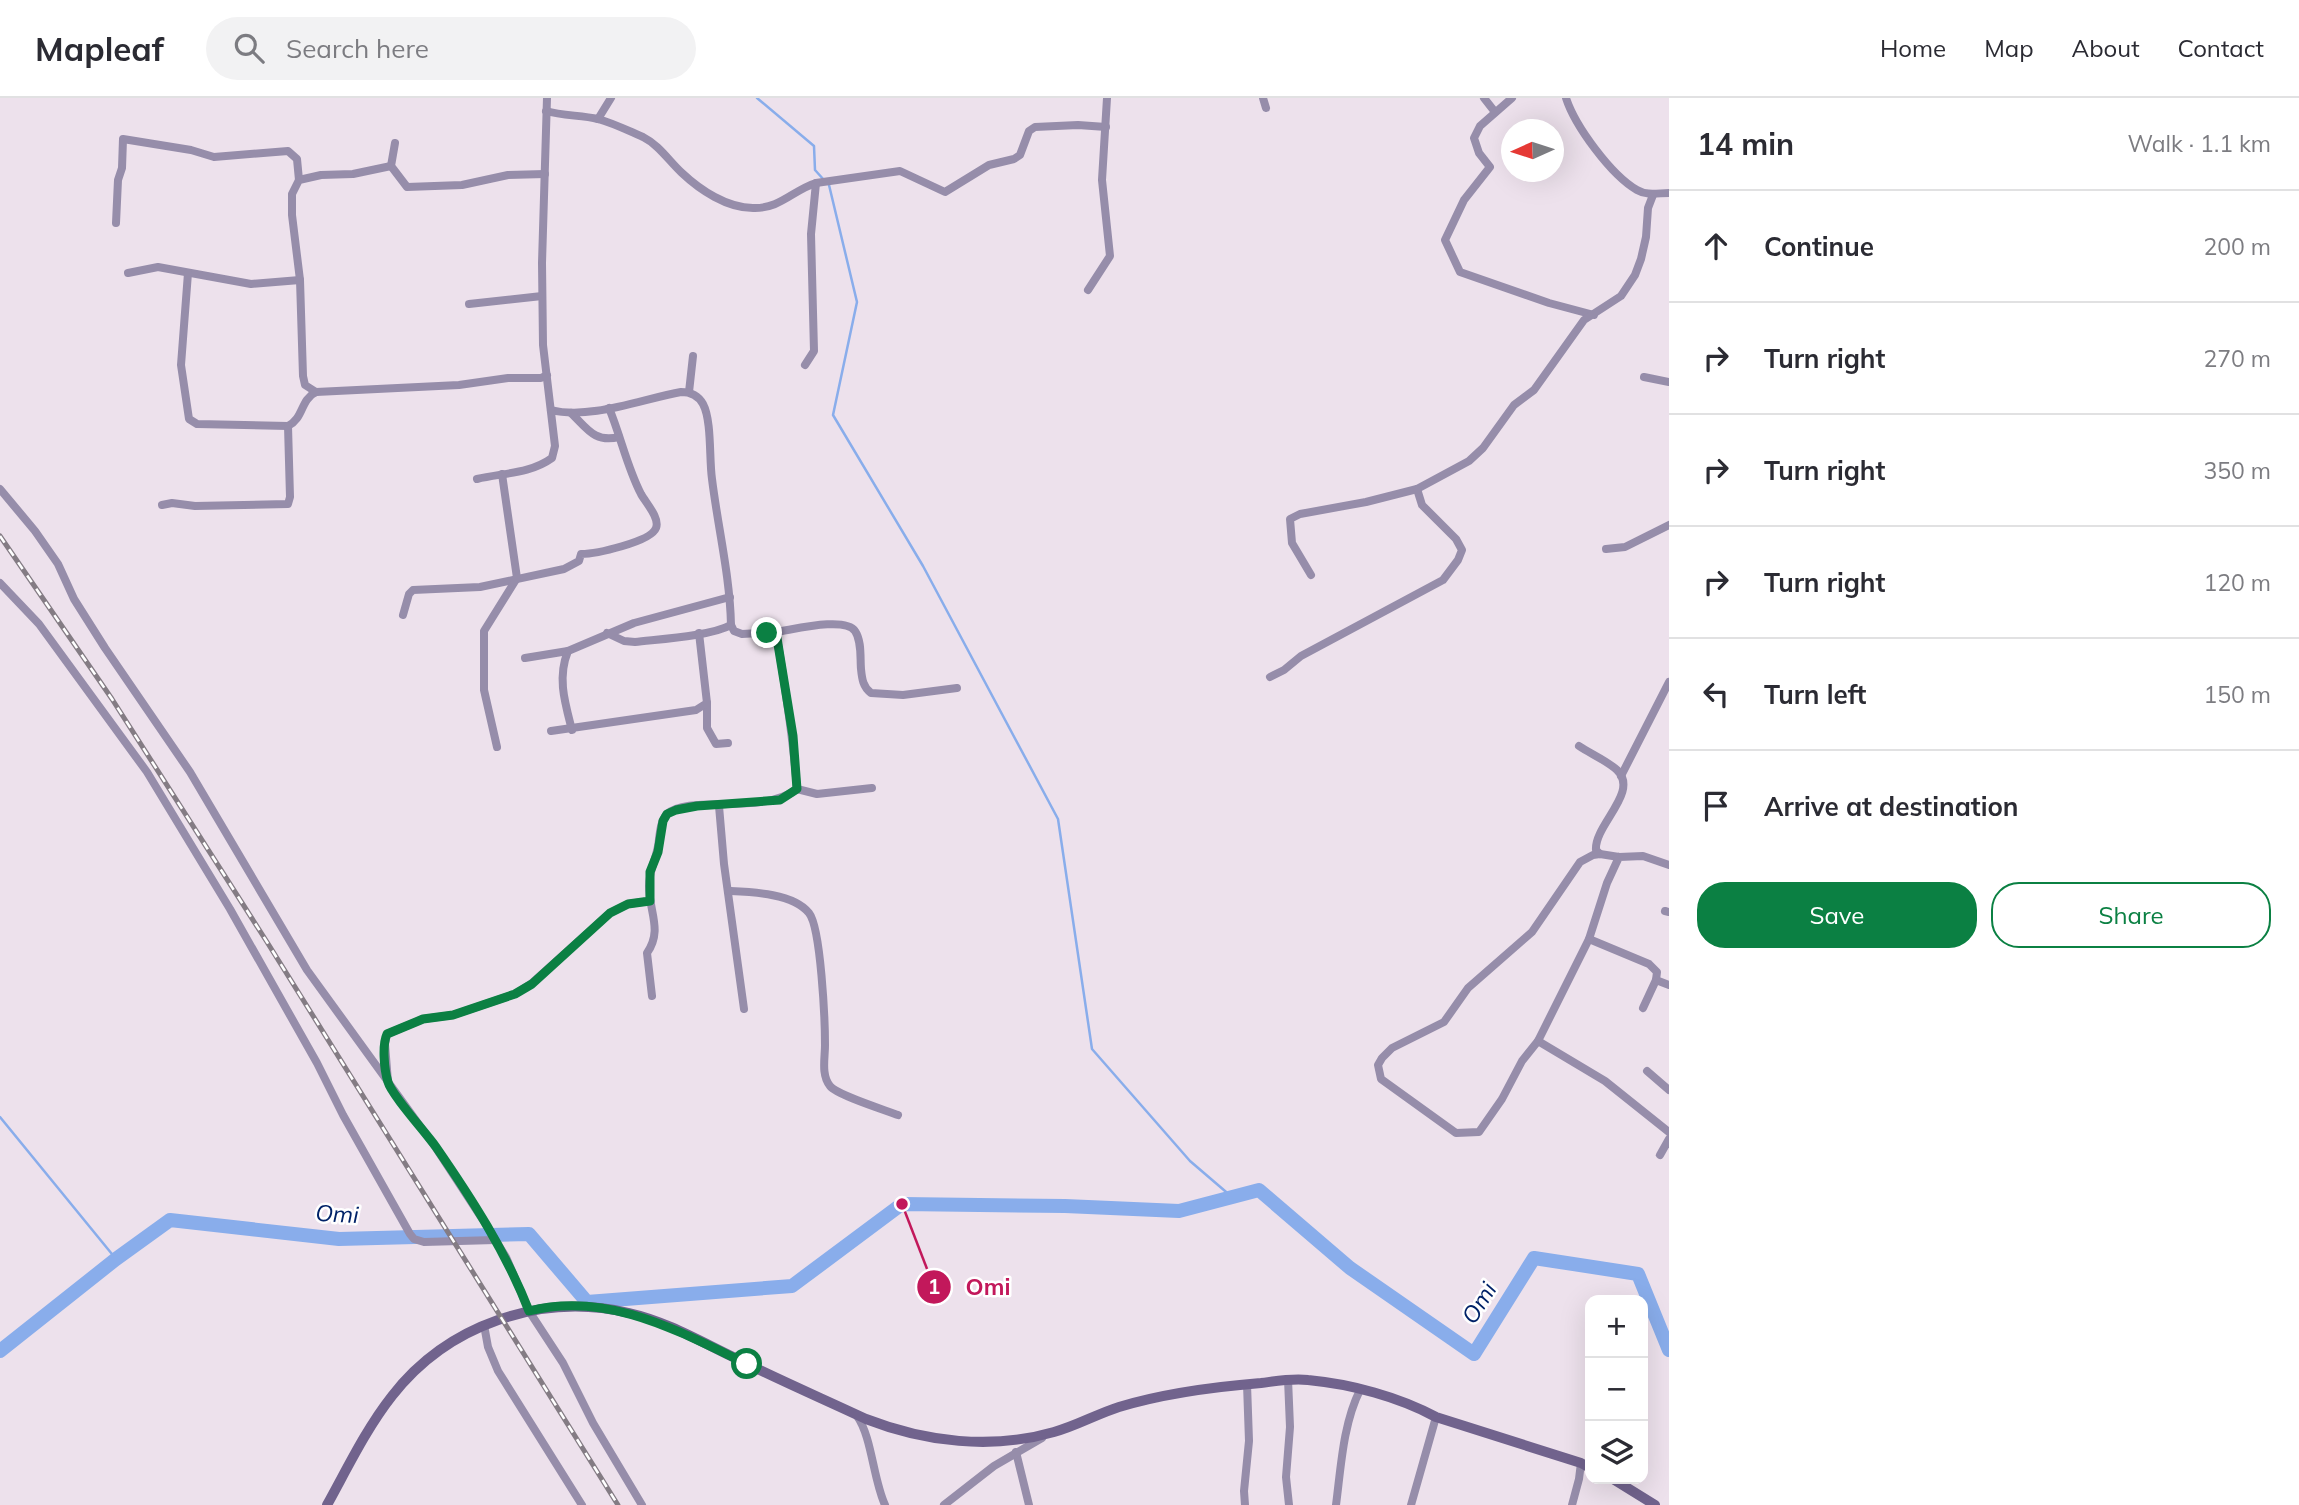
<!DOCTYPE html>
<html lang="en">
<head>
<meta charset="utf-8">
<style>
	body { margin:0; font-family:Mulish,sans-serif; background:#f2f2f3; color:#2b2b33 }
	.controls { position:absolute; right:21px; bottom:21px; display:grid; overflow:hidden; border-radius:14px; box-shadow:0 7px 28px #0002 }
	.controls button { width:63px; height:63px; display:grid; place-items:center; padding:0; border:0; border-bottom:2px solid #e1e1e2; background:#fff; color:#2b2b33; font:35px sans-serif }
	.compass { position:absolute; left:1501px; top:21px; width:63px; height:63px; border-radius:50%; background:#fff; box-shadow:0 7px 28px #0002; rotate:267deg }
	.stop { position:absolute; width:21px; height:21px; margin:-16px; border:5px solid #0b8043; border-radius:50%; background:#fff }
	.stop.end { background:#0b8043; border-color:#fff; box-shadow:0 2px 7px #0008 }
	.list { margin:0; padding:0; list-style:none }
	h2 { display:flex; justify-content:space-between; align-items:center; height:91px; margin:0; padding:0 28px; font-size:30px }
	h2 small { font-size:23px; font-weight:400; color:#7c7c81 }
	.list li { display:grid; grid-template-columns:46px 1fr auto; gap:21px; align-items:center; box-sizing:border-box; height:112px; padding:0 28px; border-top:2px solid #e1e1e2 }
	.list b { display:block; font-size:26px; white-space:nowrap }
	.list em { font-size:23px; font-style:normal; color:#7c7c81 }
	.actions { display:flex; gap:14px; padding:21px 28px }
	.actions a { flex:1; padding:16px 0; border:2px solid #0b8043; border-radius:28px; text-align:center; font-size:24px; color:#0b8043 }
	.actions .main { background:#0b8043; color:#fff }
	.icon { flex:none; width:38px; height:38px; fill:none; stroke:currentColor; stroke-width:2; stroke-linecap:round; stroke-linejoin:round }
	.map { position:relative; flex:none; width:1669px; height:1407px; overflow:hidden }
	header { display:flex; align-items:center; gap:42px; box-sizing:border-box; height:98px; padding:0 35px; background:#fff; border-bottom:2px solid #e1e1e2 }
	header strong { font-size:33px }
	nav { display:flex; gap:38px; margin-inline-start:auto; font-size:24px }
	.search { width:490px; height:63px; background:#f2f2f3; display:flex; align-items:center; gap:18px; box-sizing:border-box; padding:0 24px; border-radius:38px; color:#7c7c81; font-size:26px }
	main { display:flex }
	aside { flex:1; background:#fff }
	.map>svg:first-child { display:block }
</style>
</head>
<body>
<header>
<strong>Mapleaf</strong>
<div class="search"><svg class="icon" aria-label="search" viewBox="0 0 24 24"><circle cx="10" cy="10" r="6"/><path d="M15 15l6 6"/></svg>Search here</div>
<nav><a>Home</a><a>Map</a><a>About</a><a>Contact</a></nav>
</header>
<main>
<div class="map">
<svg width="1669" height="1407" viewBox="0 0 1669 1407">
	<rect width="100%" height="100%" fill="#ede1ec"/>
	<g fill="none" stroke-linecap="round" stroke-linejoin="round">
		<g stroke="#89adeb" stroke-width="2.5">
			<path d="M757 0 814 48 815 72 824 82"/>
			<path d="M829 87 857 204 833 317 923 468 1058 721 1092 951 1190 1063 1232 1099"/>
			<path d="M0 1019 116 1161"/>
		</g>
		<path stroke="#89adeb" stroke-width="14" d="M0 1253 116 1161 170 1122 339 1141 529 1136 587 1204 792 1188 902 1106 1065 1108 1179 1113 1259 1092 1350 1170 1474 1256 1534 1160 1638 1176 1669 1252"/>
		<g stroke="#968daa" stroke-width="8">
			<path d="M1263 0 1266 10"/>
			<path d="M1484 0 1495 14"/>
			<path d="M1512 0 1480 28 1474 40 1479 55 1490 69 1464 102 1445 142 1460 174 1549 205 1594 217"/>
			<path d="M1566 0C1575 28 1611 77 1637 92 1647 98 1658 95 1669 95"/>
			<path d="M546 13C563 18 581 17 598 21 613 25 629 33 643 39 659 47 669 63 682 75 700 92 727 110 753 110 780 111 793 92 816 85L900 73 945 94 989 67 1014 61 1020 57 1029 33 1035 29 1078 27 1106 29"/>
			<path d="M598 21 611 0"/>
			<path d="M395 45 391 68 407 89 462 87 508 77 545 76"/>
			<path d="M116 125 118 82 122 70 123 41 191 52 214 59 288 53 297 61 299 82"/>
			<path d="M128 175 158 169 251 186 300 182"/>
			<path d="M188 175 181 267 189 321 197 326 288 328C304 320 300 302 316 294L459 287 508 280H541L547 277"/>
			<path d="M1088 192 1110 158 1102 82 1107 0"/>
			<path d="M469 206 542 198"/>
			<path d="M805 267 814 253 811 136 816 85"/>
			<path d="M1644 279 1669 284"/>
			<path d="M316 294 305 287 303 278 300 182 292 117V96L299 82 321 77 353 76 391 68"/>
			<path d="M689 294 693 258"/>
			<path d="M551 312C590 322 642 301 681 294 691 294 698 297 703 306 712 323 709 361 712 381 718 430 730 478 731 527L734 533 742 536 776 534C785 587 793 638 797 691 762 718 689 696 667 716 661 722 660 733 659 741 658 758 649 771 649 788 649 814 663 832 647 855L652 898"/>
			<path d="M571 315C587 330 594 345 619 339"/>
			<path d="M477 381C502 375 530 376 552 360L555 348 543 247 542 165 547 0"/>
			<path d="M0 391 35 433 58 466 74 501 105 550 190 674 307 872 436 1050 483 1122 506 1159 529 1213 563 1265 593 1325 642 1407"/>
			<path d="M162 407 172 405 195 408 288 406 290 399 288 328"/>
			<path d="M1606 451 1625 449 1669 427"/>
			<path d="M1311 477 1292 445 1290 421 1300 416 1366 404 1417 391 1469 363 1483 350 1514 307 1534 292 1584 222 1621 198 1635 177 1641 161 1646 139 1648 110 1653 97"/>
			<path d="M0 485 39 526 147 674 230 811 317 965 343 1017 410 1136 414 1141 424 1144 495 1142"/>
			<path d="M403 517 409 496 413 492 480 489 564 471 579 463 581 456C595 456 651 444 656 430 660 420 646 405 641 396 627 369 621 339 609 310"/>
			<path d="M776 534C792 532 845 518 855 533 862 543 860 560 861 571 862 581 863 589 871 595L903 597 957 590"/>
			<path d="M607 535 624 543 635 544C660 541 711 538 731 527"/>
			<path d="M525 560 568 553"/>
			<path d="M1270 579 1284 572 1301 558 1443 482 1458 462 1462 452 1456 441 1422 407 1417 391"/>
			<path d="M707 605V630L716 646 728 645"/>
			<path d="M572 632C565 605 557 580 568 553L634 525 730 499"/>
			<path d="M551 633 696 612 707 605 699 535"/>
			<path d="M1579 648C1591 656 1606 662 1617 672 1640 694 1594 727 1596 752L1600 756"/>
			<path d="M497 649 484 592V533L517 480 502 376"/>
			<path d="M1621 678 1669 584"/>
			<path d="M797 691 817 696 872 690"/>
			<path d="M719 708 724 766 744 911"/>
			<path d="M1619 759 1607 785 1589 841 1538 943 1522 963 1502 1001 1479 1034 1456 1035 1381 981 1378 967 1382 960 1392 950 1444 924 1468 890 1532 834 1580 764 1593 757 1600 756 1619 759 1643 758 1669 767"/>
			<path d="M728 793C751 794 793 795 809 815 821 830 825 923 825 947 825 960 821 977 830 988 837 997 885 1012 898 1017"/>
			<path d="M1665 813 1669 814"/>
			<path d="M1589 841 1649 866 1657 874 1656 882 1669 887"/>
			<path d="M1643 910 1656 882"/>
			<path d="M1538 943 1605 983 1669 1034"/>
			<path d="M1647 973 1669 992"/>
			<path d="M388 984 385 946 387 936 423 921 453 917 515 896 532 885 610 815 628 806 650 803"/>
			<path d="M1660 1057 1669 1041"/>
			<path d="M484 1227 488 1249 498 1273 582 1407"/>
			<path d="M1288 1281 1290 1329 1286 1379 1289 1407"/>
			<path d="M857 1318C872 1339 873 1381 885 1407"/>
			<path d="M1016 1354 1029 1407"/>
			<path d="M944 1407 994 1368 1042 1340"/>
			<path d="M1245 1407 1244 1393 1249 1343 1247 1286"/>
			<path d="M1336 1407C1341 1369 1343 1326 1360 1292"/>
			<path d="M1411 1407 1436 1319"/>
			<path d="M1572 1407 1579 1381 1581 1365"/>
		</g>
		<g stroke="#71638d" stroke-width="10">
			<path d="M1613 1381 1655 1407"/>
			<path d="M327 1407C347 1371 366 1331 392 1298 447 1227 541 1194 629 1215 665 1223 698 1242 731 1258 775 1280 821 1300 866 1321 925 1344 992 1352 1054 1334 1076 1328 1097 1316 1119 1309 1165 1295 1212 1289 1261 1285 1277 1283 1292 1280 1308 1282 1351 1286 1399 1299 1436 1319L1581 1365 1590 1370"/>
		</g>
		<g stroke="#847c84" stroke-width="5">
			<path id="rail" d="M0 438 112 601 267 844 618 1407"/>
		</g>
		<use href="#rail" stroke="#fff" stroke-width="2.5" stroke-dasharray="8" stroke-linecap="butt"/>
	</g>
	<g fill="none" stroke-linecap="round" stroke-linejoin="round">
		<path stroke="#0b8043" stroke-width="9" d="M747 1266C678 1233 608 1193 529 1213 506 1154 472 1101 436 1049 426 1035 391 996 388 984 384 971 382 947 387 936L423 921 453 917 515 896 532 886 610 815 628 806 650 803V774L658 754 663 723 667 716 676 712 697 708 780 702 797 691 793 638 776 534 767 535"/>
	</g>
	<g text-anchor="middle" stroke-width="5" stroke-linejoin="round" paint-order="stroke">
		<g font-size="23" font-style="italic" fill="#002268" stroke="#fff">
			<text transform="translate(337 1116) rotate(3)" y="8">Omi</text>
			<text transform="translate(1479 1205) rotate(-58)" y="8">Omi</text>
		</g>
	</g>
	<path fill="none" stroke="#c2185b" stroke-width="2.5" d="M902 1106L934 1189"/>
	<g fill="#c2185b" stroke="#fff" stroke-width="2.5">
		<circle cx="902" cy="1106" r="7"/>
		<circle cx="934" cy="1189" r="18"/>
	</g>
	<g font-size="21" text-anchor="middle" font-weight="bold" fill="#fff">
		<text x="934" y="1196">1</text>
	</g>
	<g font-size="23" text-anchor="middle" font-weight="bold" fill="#c2185b" stroke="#fff" stroke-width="5" stroke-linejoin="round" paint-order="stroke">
		<text x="988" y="1197">Omi</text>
	</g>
</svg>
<div class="controls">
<button>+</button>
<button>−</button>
<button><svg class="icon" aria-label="layers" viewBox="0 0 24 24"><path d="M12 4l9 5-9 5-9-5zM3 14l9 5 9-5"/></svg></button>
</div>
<svg class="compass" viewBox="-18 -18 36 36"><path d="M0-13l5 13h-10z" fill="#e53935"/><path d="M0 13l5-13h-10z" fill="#7c7c81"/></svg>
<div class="stop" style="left:747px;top:1266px"></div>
<div class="stop end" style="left:767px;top:535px"></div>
</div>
<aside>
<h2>14 min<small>Walk · 1.1 km</small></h2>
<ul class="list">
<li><svg class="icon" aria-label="ahead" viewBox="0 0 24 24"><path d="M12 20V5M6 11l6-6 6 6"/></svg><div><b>Continue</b></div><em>200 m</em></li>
<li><svg class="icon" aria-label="right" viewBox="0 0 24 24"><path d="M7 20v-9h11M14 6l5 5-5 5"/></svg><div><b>Turn right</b></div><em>270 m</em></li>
<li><svg class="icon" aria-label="right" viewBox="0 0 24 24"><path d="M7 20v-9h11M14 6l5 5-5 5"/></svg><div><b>Turn right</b></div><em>350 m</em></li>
<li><svg class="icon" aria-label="right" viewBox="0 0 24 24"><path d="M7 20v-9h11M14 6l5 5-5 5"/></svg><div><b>Turn right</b></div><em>120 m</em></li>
<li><svg class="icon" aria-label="left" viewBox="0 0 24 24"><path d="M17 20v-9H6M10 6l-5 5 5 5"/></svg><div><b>Turn left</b></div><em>150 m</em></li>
<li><svg class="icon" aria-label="arrive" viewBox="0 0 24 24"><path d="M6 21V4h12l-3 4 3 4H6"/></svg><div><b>Arrive at destination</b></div></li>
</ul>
<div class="actions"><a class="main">Save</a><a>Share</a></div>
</aside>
</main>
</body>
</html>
